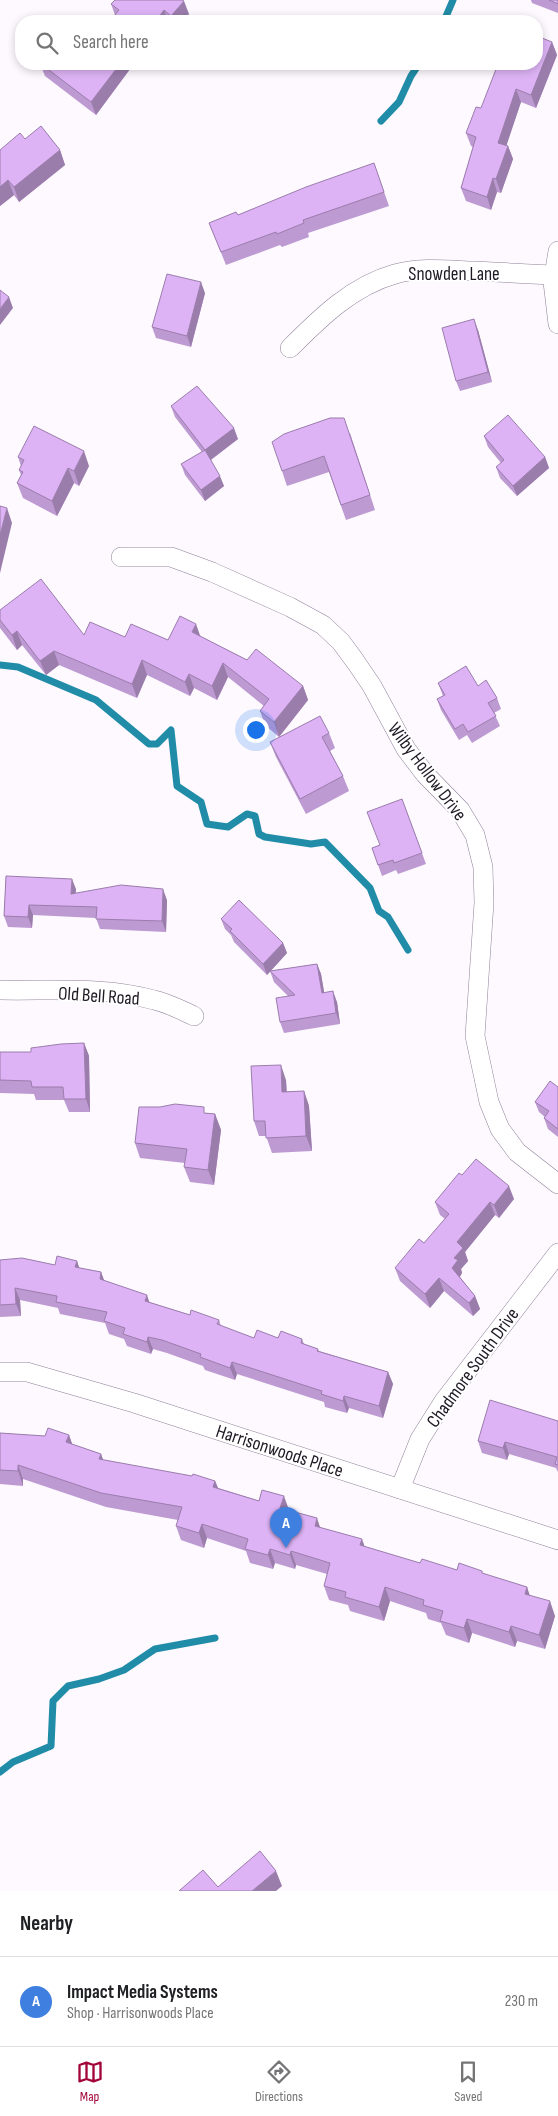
<!DOCTYPE html>
<html lang="en">
<head>
<meta charset="utf-8">
<style>
	body { margin:0; font-family:"Sofia Sans Condensed",sans-serif; background:#f2f2f2; color:#202124 }
	.you { position:absolute; left:255px; top:729px; width:18px; height:18px; margin:-12px; border:4px solid #fff; border-radius:50%; background:#1a73e8; box-shadow:0 0 0 8px #1a73e833 }
	.badge { display:grid; place-items:center; width:32px; height:32px; border-radius:50%; background:#a3053a; color:#fff; font-size:16px; font-weight:700 }
	.pin { position:absolute; translate:-50% -41px; filter:drop-shadow(0 1px 2px #0008) }
	.pin::after { content:''; position:absolute; top:26px; width:18px; height:15px; background:inherit; clip-path:polygon(0 0,100% 0,50% 100%) }
	.list { margin:0; padding:0; list-style:none }
	h2 { display:flex; justify-content:space-between; align-items:center; height:65px; margin:0; padding:0 20px; font-size:21px }
	h2 small { font-size:16px; font-weight:400; color:#757577 }
	.list li { display:grid; grid-template-columns:32px 1fr auto; gap:15px; align-items:center; box-sizing:border-box; height:90px; padding:0 20px; border-top:1px solid #e0e0e0 }
	.list b { display:block; font-size:19px; white-space:nowrap }
	.list p { margin:0; font-size:16px; white-space:nowrap; color:#757577 }
	.list em { font-size:16px; font-style:normal; color:#757577 }
	.icon { flex:none; width:28px; height:28px; fill:none; stroke:currentColor; stroke-width:2; stroke-linecap:round; stroke-linejoin:round }
	.map { position:relative; flex:none; width:558px; height:1891px; overflow:hidden }
	.search { position:absolute; background:#fff; box-shadow:0 2px 8px #0003; left:15px; right:15px; top:15px; height:55px; display:flex; align-items:center; gap:12px; box-sizing:border-box; padding:0 18px; border-radius:20px; color:#757577; font-size:19px }
	.sheet { height:155px; background:#fff }
	nav { display:flex; justify-content:space-around; align-items:center; box-sizing:border-box; height:70px; border-top:1px solid #e0e0e0; background:#fff; font-size:14px; color:#757577 }
	nav a { display:grid; justify-items:center; gap:2px }
	nav .on { color:#a3053a }
	.map>svg:first-child { display:block }
</style>
</head>
<body>
<div class="map">
<svg width="558" height="1891" viewBox="0 0 558 1891">
	<rect width="100%" height="100%" fill="#fdf9ff"/>
	<g fill="none" stroke-linecap="round" stroke-linejoin="round">
		<g stroke="#218ca7" stroke-width="7">
			<path d="M444 21 453 0"/>
			<path d="M381 121 399 102 411 76 419 64"/>
			<path d="M0 665 18 667 96 700 149 744H157L171 730 177 786 201 802 207 824 228 827 247 814 255 816 259 834 265 837 311 844 325 842 370 888 379 911 388 917 408 950"/>
			<path d="M0 1772 13 1762 51 1746 53 1701 68 1686 99 1679 124 1670 155 1649 215 1638"/>
		</g>
		<g stroke="#90809a" stroke-width="20">
			<g id="minor">
				<path d="M558 251 553 282 558 324"/>
				<path d="M290 348C320 318 352 286 395 274 420 267 447 270 474 271 500 272 527 274 554 275"/>
				<path d="M121 557H171L212 572 290 607 323 625 341 642 355 661 372 686 406 749 425 774 460 810 475 835 483 867 484 903 475 1036 489 1102 500 1129 517 1152 558 1184"/>
				<path d="M0 990C51 991 105 986 154 1000 168 1003 181 1010 194 1016"/>
				<path d="M0 1372H27L134 1403 558 1540"/>
				<path d="M400 1489 420 1439 444 1401 558 1253"/>
			</g>
		</g>
		<use href="#minor" stroke="#fff" stroke-width="19"/>
	</g>
	<g fill="#be9ad3">
		<path d="M115 0 189 14 183 21H110L115 15 111 4Z"/>
		<path d="M531 0H558V13L532 3Z"/>
		<path d="M552 42 557 55 536 108 521 102 506 145 508 146 513 159 501 193 497 192 491 210 466 201 461 188 473 147 471 146 466 133 481 108Z"/>
		<path d="M40 64H132L133 65 96 115 45 76Z"/>
		<path d="M25 139 60 150 65 165 19 202 14 195 0 206V150Z"/>
		<path d="M374 163 389 206 308 233 309 237 282 247 280 245 226 265 209 223 238 215Z"/>
		<path d="M205 293 191 347 156 338 152 327Z"/>
		<path d="M478 330 492 382 460 391 456 381Z"/>
		<path d="M171 406 238 439 211 460 224 486 205 501 185 475 181 464 202 452 175 417Z"/>
		<path d="M350 433 375 510 346 520 329 472 287 486 282 471Z"/>
		<path d="M484 436 545 457 549 468 517 496 500 478 496 467 501 463 488 447Z"/>
		<path d="M18 457 89 466 79 486 74 483 57 516 23 498 17 483 21 475 19 470 21 466Z"/>
		<path d="M0 610 84 635 168 640 200 636 247 660 303 686 308 700 279 737 265 725 260 711 264 706 228 677 217 700 194 688 190 696 147 675 137 698 59 665 46 675 22 645 17 650 0 628Z"/>
		<path d="M438 683 478 686 497 698 501 709 494 713 500 726 472 743 467 735 459 740 441 710 437 699 443 696Z"/>
		<path d="M329 733 335 748 330 751 343 776 349 791 306 814 276 757 270 742Z"/>
		<path d="M402 799 426 864 398 874 396 870 382 876 372 848 380 845Z"/>
		<path d="M6 876 76 889 75 894 167 900 166 932 100 929 96 918 33 915 32 928 8 927 4 916Z"/>
		<path d="M221 919 283 943 287 953 267 975 234 942 231 935 225 929Z"/>
		<path d="M317 964 321 974 324 992 337 1002 340 1024 284 1033 280 1022 288 996 274 982 270 971Z"/>
		<path d="M84 1043 89 1056 90 1112H69L64 1100H36L34 1094 0 1093V1052H31Z"/>
		<path d="M286 1080 287 1092 304 1091 309 1106 312 1151 272 1153 266 1136H259L254 1121Z"/>
		<path d="M558 1087V1137L548 1129 544 1118 545 1117 539 1112 535 1102Z"/>
		<path d="M207 1113 215 1114 221 1130 214 1185 190 1182 184 1167 185 1163 140 1158 135 1143Z"/>
		<path d="M462 1175 514 1199 499 1218 495 1215 465 1252 468 1261 461 1269 462 1273 460 1277 475 1296 480 1309 473 1316 444 1291 430 1308 400 1281 395 1268 424 1243 445 1219 440 1215 435 1202Z"/>
		<path d="M0 1260 55 1265 77 1261 79 1268 101 1272 104 1281 149 1302 190 1315 219 1320 221 1326 254 1338H278L302 1339 304 1344 318 1349 319 1351 388 1372 393 1384 383 1418 349 1408 347 1413 325 1407 324 1402 237 1374 235 1380 205 1370 203 1366 167 1353 153 1349 151 1354 127 1346 124 1339 109 1334 105 1323 60 1314 58 1308 20 1300 21 1316 0 1317Z"/>
		<path d="M558 1421V1472L556 1468 509 1454 507 1460 482 1453 478 1441Z"/>
		<path d="M0 1433 45 1436 69 1435 72 1444 101 1454 103 1460 215 1481 218 1488 289 1510 321 1528 365 1547 420 1563 457 1570 482 1571 483 1574 527 1587 529 1595 555 1616 545 1649 517 1641 515 1647 472 1633 469 1643 446 1635 441 1623 428 1619 426 1613 390 1601 384 1621 350 1611 348 1605 329 1600 324 1586 327 1574 296 1565 295 1569 275 1563 273 1569 250 1563 246 1551 207 1538 204 1548 181 1540 176 1526 178 1520 106 1507 23 1479V1486L0 1484Z"/>
	</g>
	<g fill="#9b7dac">
		<path d="M184 1 189 14 183 21H173L171 16Z"/>
		<path d="M164 10 168 21H156Z"/>
		<path d="M552 42 557 55 536 108 531 95Z"/>
		<path d="M120 64H132L133 65 96 115 91 102Z"/>
		<path d="M516 89 521 102 503 156 498 143Z"/>
		<path d="M508 146 513 159 501 193 496 179Z"/>
		<path d="M60 150 65 165 19 202 14 187Z"/>
		<path d="M493 178 497 192 491 210 487 197Z"/>
		<path d="M8 180 14 195 0 206V187Z"/>
		<path d="M201 282 205 293 191 347 187 336Z"/>
		<path d="M9 297 13 308 0 325V309Z"/>
		<path d="M474 319 478 330 492 382 488 372Z"/>
		<path d="M234 428 238 439 209 461 205 450Z"/>
		<path d="M84 451 89 466 79 486 74 471Z"/>
		<path d="M545 457 549 468 517 496 513 486Z"/>
		<path d="M68 468 74 483 57 516 52 501Z"/>
		<path d="M220 476 224 486 205 501 201 490Z"/>
		<path d="M7 508 12 523 0 573V535Z"/>
		<path d="M196 624 201 638 192 632Z"/>
		<path d="M17 631 22 645 17 650 12 635Z"/>
		<path d="M54 651 59 665 46 675 40 661Z"/>
		<path d="M142 660 147 675 137 698 132 684Z"/>
		<path d="M223 663 228 677 217 700 212 686Z"/>
		<path d="M189 674 194 688 190 696 185 682Z"/>
		<path d="M303 686 308 700 279 737 274 722Z"/>
		<path d="M72 879 76 889 75 905 71 894Z"/>
		<path d="M163 889 167 900 166 932 162 921Z"/>
		<path d="M29 905 33 915 32 928 28 917Z"/>
		<path d="M283 943 287 953 267 975 263 964Z"/>
		<path d="M317 964 321 974 326 1003 322 993Z"/>
		<path d="M333 991 337 1002 340 1024 336 1013Z"/>
		<path d="M84 1043 89 1056 90 1112 86 1099Z"/>
		<path d="M281 1065 286 1080 287 1107 282 1092Z"/>
		<path d="M304 1091 309 1106 312 1151 306 1136Z"/>
		<path d="M215 1114 221 1130 214 1185 208 1170Z"/>
		<path d="M509 1186 514 1199 499 1218 494 1205Z"/>
		<path d="M490 1202 495 1215 465 1252 468 1261 461 1269 462 1273 457 1281 452 1268 454 1258 457 1242Z"/>
		<path d="M77 1261 81 1273 75 1267Z"/>
		<path d="M101 1272 106 1285 100 1279Z"/>
		<path d="M439 1278 444 1291 430 1308 425 1294Z"/>
		<path d="M15 1288 20 1300 21 1316 16 1304Z"/>
		<path d="M147 1295 151 1307 145 1301Z"/>
		<path d="M475 1296 480 1309 473 1316 469 1303Z"/>
		<path d="M148 1337 153 1349 151 1354 147 1342Z"/>
		<path d="M232 1362 237 1374 235 1380 230 1368Z"/>
		<path d="M388 1372 393 1384 383 1418 379 1406Z"/>
		<path d="M344 1396 349 1408 347 1413 343 1401Z"/>
		<path d="M69 1435 74 1449 66 1442Z"/>
		<path d="M505 1442 509 1454 507 1460 503 1448Z"/>
		<path d="M101 1454 106 1468 99 1459Z"/>
		<path d="M18 1465 23 1479V1486L18 1471Z"/>
		<path d="M215 1481 221 1495 213 1487Z"/>
		<path d="M284 1496 289 1510 280 1508Z"/>
		<path d="M317 1518 322 1533 315 1526Z"/>
		<path d="M202 1524 207 1538 204 1548 199 1533Z"/>
		<path d="M362 1539 367 1553 360 1545Z"/>
		<path d="M270 1549 275 1563 273 1569 268 1555Z"/>
		<path d="M291 1551 296 1565 295 1569 290 1555Z"/>
		<path d="M385 1587 390 1601 384 1621 379 1607Z"/>
		<path d="M527 1587 532 1602 525 1594Z"/>
		<path d="M550 1601 555 1616 545 1649 539 1635Z"/>
		<path d="M467 1619 472 1633 469 1643 464 1628Z"/>
		<path d="M511 1626 517 1641 515 1647 509 1632Z"/>
		<path d="M276 1871 282 1886 276 1891H252Z"/>
	</g>
	<g fill="#ddb3f5" stroke="#9b7dac">
		<path d="M115 0H182L184 1 171 16 164 10 156 21H110L119 10 111 4Z"/>
		<path d="M549 0H558V4Z"/>
		<path d="M537 36 552 42 531 95 516 89 498 143 508 146 496 179 493 178 487 197 461 188 476 137 466 133 476 107 481 108 498 64H505L509 65V64H537Z"/>
		<path d="M41 64H120L91 102Z"/>
		<path d="M41 126 60 150 14 187 8 180 0 187V150L20 133 25 139Z"/>
		<path d="M374 163 384 192 303 220 304 223 277 234 276 232 221 252 209 223 236 212 238 215 306 187Z"/>
		<path d="M167 274 201 282 187 336 152 327Z"/>
		<path d="M0 290 9 297 0 309Z"/>
		<path d="M474 319 488 372 456 381 442 328Z"/>
		<path d="M197 386 234 428 205 450 171 406Z"/>
		<path d="M508 415 545 457 513 486 496 467 504 460 484 436Z"/>
		<path d="M330 418H344L370 495 341 505 324 456 282 471 272 442 284 434Z"/>
		<path d="M34 426 84 451 74 471 68 468 52 501 17 483 23 472 19 470 24 460 18 457Z"/>
		<path d="M205 450 220 476 201 490 181 464Z"/>
		<path d="M0 506 7 508 0 535Z"/>
		<path d="M41 579 84 635 90 622 125 637 131 624 168 640 180 616 196 624 192 632 247 660 256 649 303 686 274 722 260 711 269 699 223 663 212 686 189 674 185 682 142 660 132 684 54 651 40 661 17 631 12 635 0 620V610Z"/>
		<path d="M466 666 478 686 486 680 497 698 488 703 496 716 468 732 463 724 455 729 437 699 445 695 438 683Z"/>
		<path d="M320 716 329 733 322 737 343 776 300 799 270 742Z"/>
		<path d="M402 799 422 853 394 863 393 860 378 865 372 848 380 845 367 812Z"/>
		<path d="M6 876 72 879 71 894 121 885 163 889 162 921 96 919 97 907 29 905 28 917 4 916Z"/>
		<path d="M239 900 283 943 263 964 230 931 232 929 221 919Z"/>
		<path d="M317 964 322 993 333 991 336 1013 280 1022 276 998 295 995 270 971Z"/>
		<path d="M84 1043 86 1099H64L63 1087H32L31 1081 0 1080V1052H31V1048L61 1044Z"/>
		<path d="M281 1065 282 1092 304 1091 306 1136 266 1138 265 1121H254L251 1066Z"/>
		<path d="M550 1081 558 1087V1129L544 1118 549 1111 535 1102Z"/>
		<path d="M175 1104 204 1107V1113L215 1114 208 1170 184 1167 187 1149 135 1143 139 1107H160Z"/>
		<path d="M476 1159 509 1186 494 1205 490 1202 457 1242 463 1248 454 1258 458 1260 452 1268 475 1296 469 1303 439 1278 425 1294 395 1268 419 1239 424 1243 449 1214 435 1202 459 1173 462 1175Z"/>
		<path d="M57 1256 77 1261 75 1267 101 1272 100 1279 147 1295 145 1301 190 1315 191 1310 219 1320 217 1324 254 1338 257 1330 278 1338 281 1331 302 1339 301 1343 318 1349 317 1351 388 1372 379 1406 344 1396 343 1401 321 1394 322 1391 232 1362 230 1368 200 1357 201 1354 162 1340 148 1337 147 1342 123 1334 125 1328 104 1321 107 1312 56 1302 57 1296 15 1288 16 1304 0 1305V1260L22 1258 55 1265Z"/>
		<path d="M490 1400 558 1421V1465L555 1464 557 1457 505 1442 503 1448 478 1441Z"/>
		<path d="M48 1428 69 1435 66 1442 101 1454 99 1459 192 1476 193 1474 215 1481 213 1487 259 1501 262 1490 284 1496 280 1508 317 1518 315 1526 362 1539 360 1545 420 1563 422 1559 457 1570 459 1563 482 1571V1573L527 1587 525 1594 550 1601 539 1635 511 1626 509 1632 467 1619 464 1628 440 1621 443 1611 423 1605 424 1600 385 1587 379 1607 345 1597 346 1592 324 1586 330 1563 291 1551 290 1555 270 1549 268 1555 245 1549 248 1539 202 1524 199 1533 176 1526 182 1507 101 1493 18 1465V1471L0 1470V1433L45 1436Z"/>
		<path d="M260 1851 276 1871 252 1891H179L203 1870 218 1887Z"/>
	</g>
	<g text-anchor="middle" stroke-width="4" stroke-linejoin="round" paint-order="stroke">
		<g font-size="19" fill="#1f1923" stroke="#fff">
			<text x="454" y="280">Snowden Lane</text>
			<text transform="translate(428 771) rotate(53)" y="7">Wilby Hollow Drive</text>
			<text transform="translate(99 995) rotate(4)" y="7">Old Bell Road</text>
			<text transform="translate(472 1367) rotate(-54)" y="7">Chadmore South Drive</text>
			<text transform="translate(280 1450) rotate(18)" y="7">Harrisonwoods Place</text>
		</g>
	</g>
</svg>
<div class="you"></div>
<div class="pin badge" style="left:286px;top:1548px;background:#3f7fe0">A</div>
<div class="search"><svg class="icon" aria-label="search" viewBox="0 0 24 24"><circle cx="10" cy="10" r="6"/><path d="M15 15l6 6"/></svg>Search here</div>
</div>
<section class="sheet">
<h2>Nearby<small></small></h2>
<ul class="list">
<li><span class="badge" style="background:#3f7fe0">A</span><div><b>Impact Media Systems</b><p>Shop · Harrisonwoods Place</p></div><em>230 m</em></li>
</ul>
</section>
<nav>
<a class="on"><svg class="icon" aria-label="map" viewBox="0 0 24 24"><path d="M3 6l6-2 6 2 6-2v14l-6 2-6-2-6 2zM9 4v14M15 6v14"/></svg>Map</a>
<a><svg class="icon" aria-label="directions" viewBox="0 0 24 24"><path d="M12 3l9 9-9 9-9-9zM9 14v-3h6M13 9l2 2-2 2"/></svg>Directions</a>
<a><svg class="icon" aria-label="saved" viewBox="0 0 24 24"><path d="M7 4h10v16l-5-4-5 4z"/></svg>Saved</a>
</nav>
</body>
</html>
